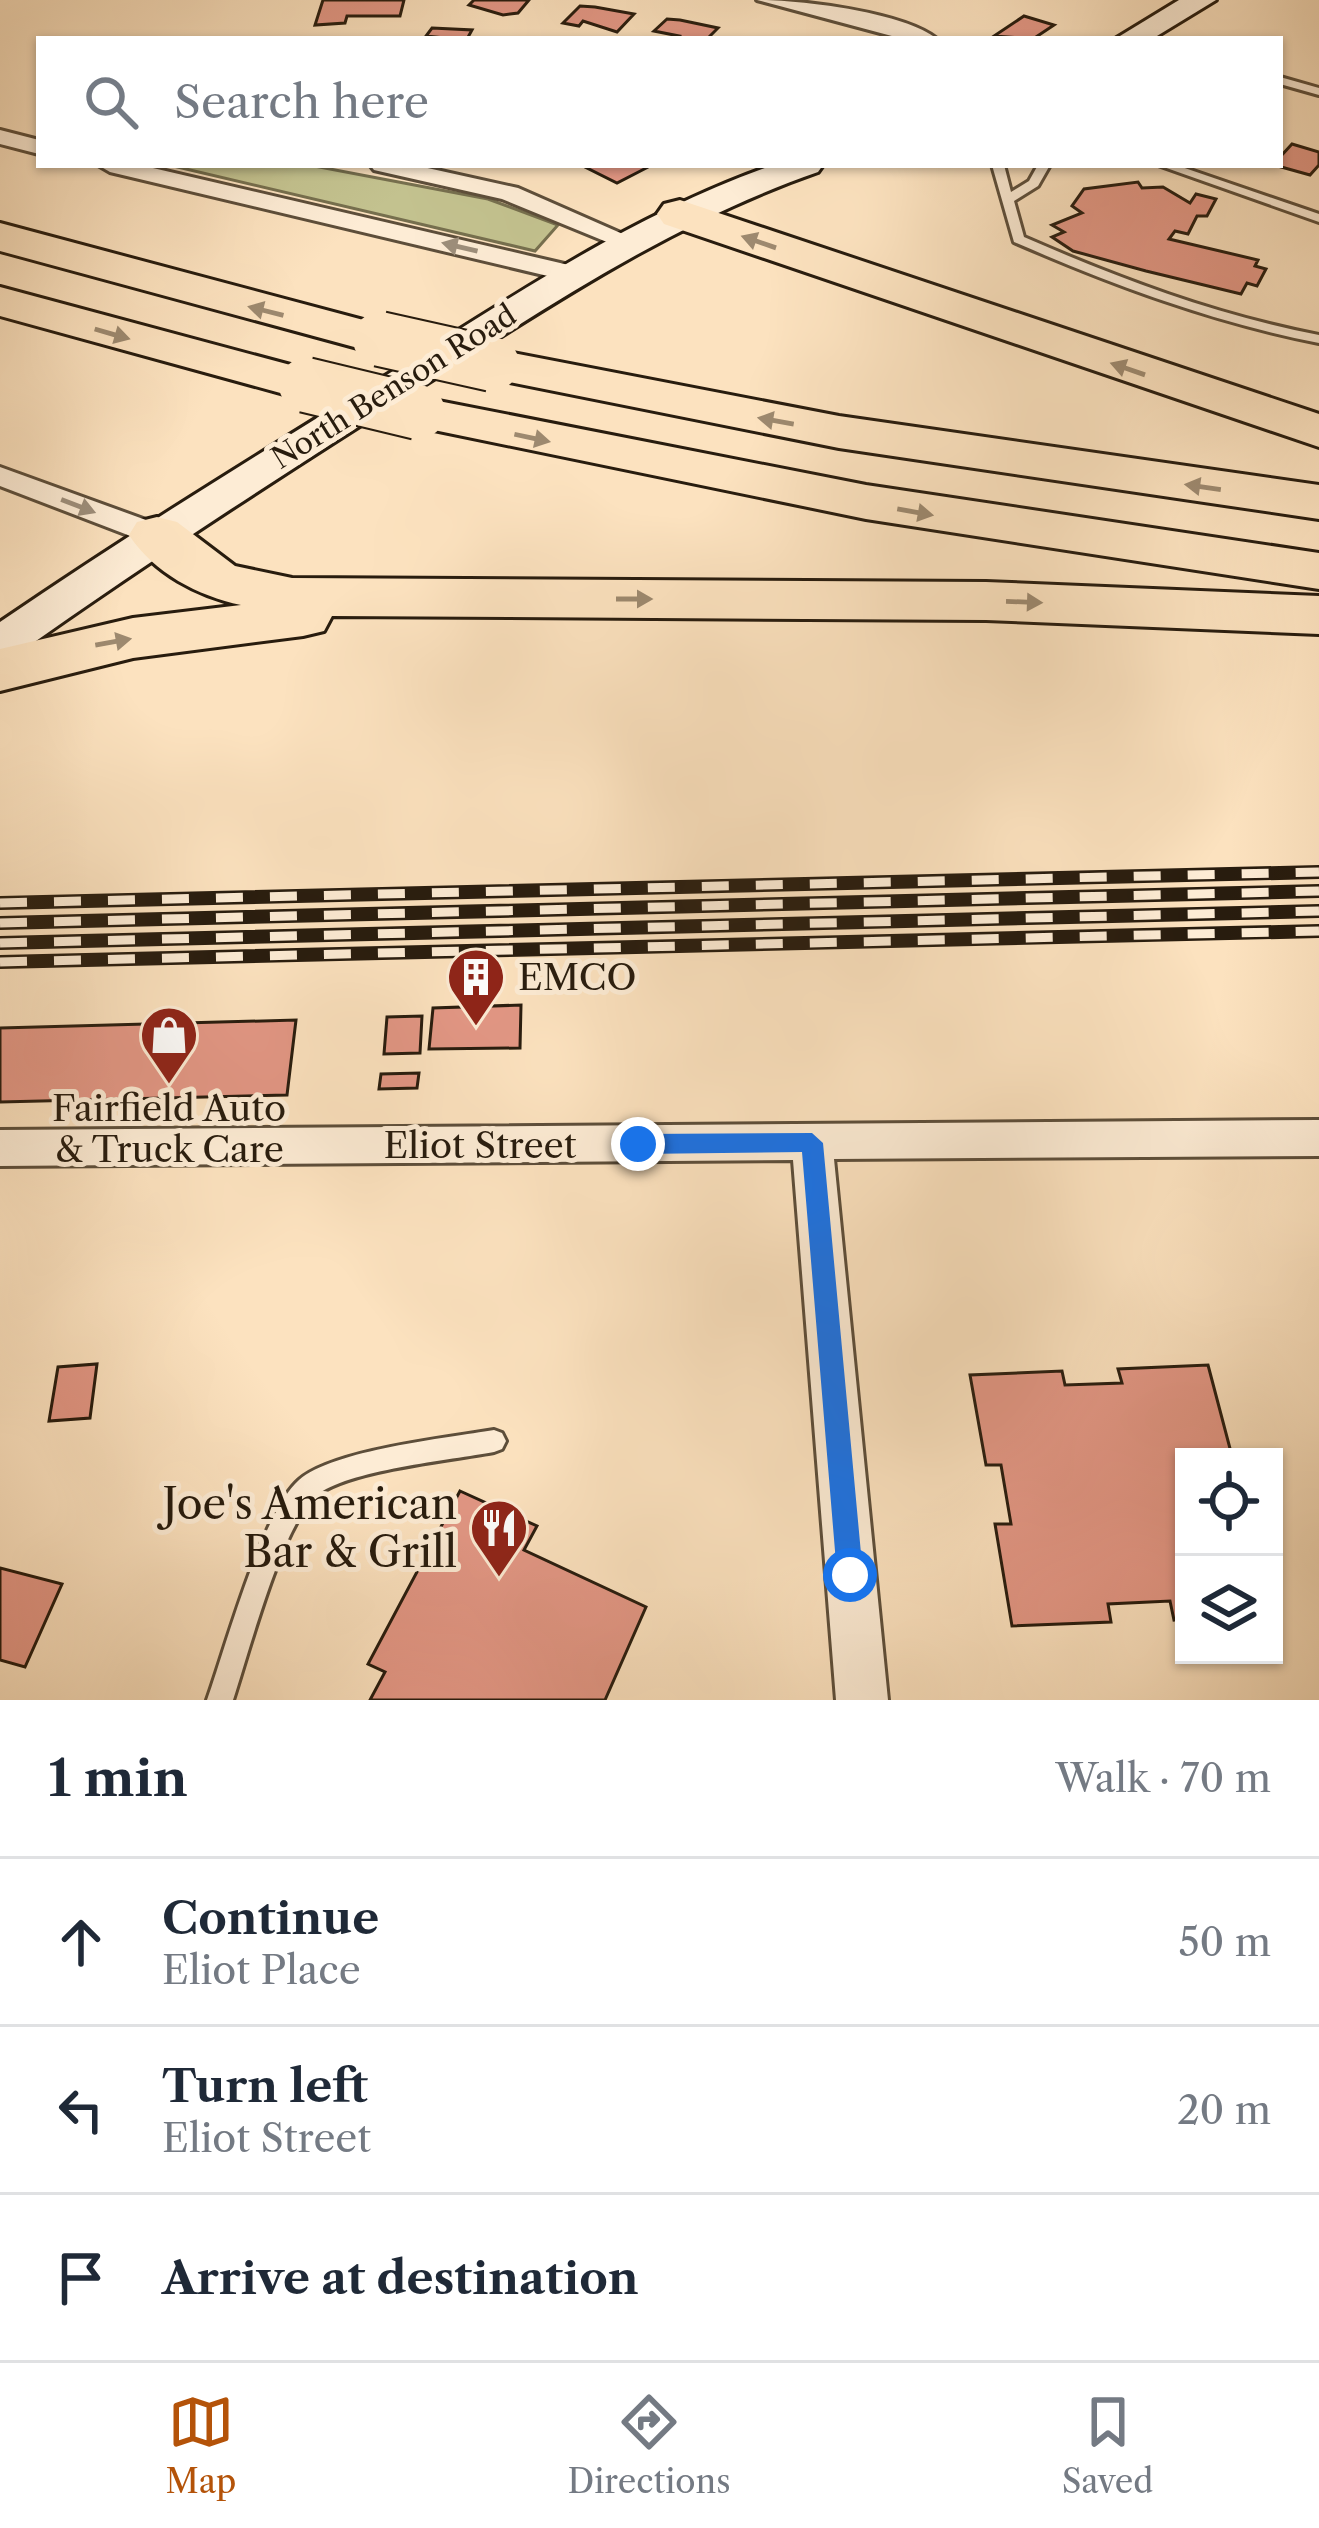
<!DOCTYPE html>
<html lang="en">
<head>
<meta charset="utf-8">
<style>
	body { margin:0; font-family:"Libre Caslon Text",serif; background:#f2f2f3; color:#1f2937 }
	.controls { position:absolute; right:36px; bottom:36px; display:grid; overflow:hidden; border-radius:0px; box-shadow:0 3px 9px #0004 }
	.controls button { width:108px; height:108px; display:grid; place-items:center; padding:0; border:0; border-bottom:3px solid #e0e1e3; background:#fff; color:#1f2937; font:60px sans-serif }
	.stop { position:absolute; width:36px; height:36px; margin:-27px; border:9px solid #1a73e8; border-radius:50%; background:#fff }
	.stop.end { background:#1a73e8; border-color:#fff; box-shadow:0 3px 12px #0008 }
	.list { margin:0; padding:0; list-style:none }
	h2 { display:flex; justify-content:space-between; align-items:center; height:156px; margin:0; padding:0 48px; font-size:51px }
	h2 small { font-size:39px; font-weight:400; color:#747a83 }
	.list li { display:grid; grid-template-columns:78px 1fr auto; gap:36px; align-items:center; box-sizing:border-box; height:168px; padding:0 48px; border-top:3px solid #e0e1e3 }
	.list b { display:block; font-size:45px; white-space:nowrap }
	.list p { margin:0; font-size:39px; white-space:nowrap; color:#747a83 }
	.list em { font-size:39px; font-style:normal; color:#747a83 }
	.icon { flex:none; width:66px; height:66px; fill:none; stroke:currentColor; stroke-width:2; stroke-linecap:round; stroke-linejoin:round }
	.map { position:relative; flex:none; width:1319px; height:1700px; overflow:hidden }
	.search { position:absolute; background:#fff; box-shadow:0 3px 9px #0004; left:36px; right:36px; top:36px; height:132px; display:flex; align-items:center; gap:30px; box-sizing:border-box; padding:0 42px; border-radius:0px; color:#747a83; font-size:45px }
	.sheet { height:660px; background:#fff }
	nav { display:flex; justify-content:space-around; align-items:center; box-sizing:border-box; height:168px; border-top:3px solid #e0e1e3; background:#fff; font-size:33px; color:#747a83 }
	nav a { display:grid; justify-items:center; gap:6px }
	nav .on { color:#b45309 }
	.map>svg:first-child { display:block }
</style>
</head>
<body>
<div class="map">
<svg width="1319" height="1700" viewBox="0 0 1319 1700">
	<rect width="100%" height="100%" fill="#fce2bf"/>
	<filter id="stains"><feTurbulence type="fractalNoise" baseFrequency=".00167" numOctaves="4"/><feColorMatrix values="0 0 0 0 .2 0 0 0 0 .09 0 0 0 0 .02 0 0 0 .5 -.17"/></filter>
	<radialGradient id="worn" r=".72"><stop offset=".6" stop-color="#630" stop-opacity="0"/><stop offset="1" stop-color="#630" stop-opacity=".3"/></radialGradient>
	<path fill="#c3c28f" stroke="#766f4e" stroke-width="3" d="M169 165H309L488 199 558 225 535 251Z"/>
	<g fill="#e39785" stroke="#281c0e" stroke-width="3">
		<path d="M323 0H404L400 16H347L345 23 315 25Z"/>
		<path d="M474 0H529L518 13 503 15 469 5Z"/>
		<path d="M580 6 595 7 634 14 617 32 583 21 579 26 563 23Z"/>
		<path d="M1024 16 1054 25 1033 39 994 36Z"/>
		<path d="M667 19 680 20 718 28 707 39H676L679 36 654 31Z"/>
		<path d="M432 28 472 30 467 39H454L426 36Z"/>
		<path d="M1292 144 1319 152V165L1310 175 1274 165H1280V157Z"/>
		<path d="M589 165H652L617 183 585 167Z"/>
		<path d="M1138 182 1142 188 1163 187 1190 203 1196 194 1216 199 1207 216H1197L1188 234 1175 231 1169 239 1258 260 1255 266 1266 269 1257 286 1247 283 1241 294 1146 271 1073 251 1052 237 1064 232 1052 225 1082 213 1072 206 1084 189Z"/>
		<path d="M521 1005 520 1048 429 1049 433 1008Z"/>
		<path d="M422 1016 420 1053 384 1054 387 1017Z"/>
		<path d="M296 1020 287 1095 0 1102V1028Z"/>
		<path d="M419 1073 417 1088 379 1089 381 1074Z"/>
		<path d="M97 1364 90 1418 49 1421 58 1367Z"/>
		<path d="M1208 1365 1232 1456 1184 1457V1619L1174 1620 1170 1601 1108 1604 1111 1622 1012 1626 995 1524H1011L1001 1465H986L970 1375 1062 1371 1065 1385 1122 1383 1118 1369Z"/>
		<path d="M460 1491 537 1526 524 1550 646 1607 605 1700H370L385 1672 368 1664Z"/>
		<path d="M0 1568 62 1584 25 1667 0 1660Z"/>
	</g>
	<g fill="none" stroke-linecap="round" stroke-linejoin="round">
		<g stroke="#5d4e3a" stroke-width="6">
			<g id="service">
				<path d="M1280 77 1319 88V95L1280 84Z"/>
				<path d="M992 165H1004L1011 192 1029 181 1038 165H1050L1038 186 1014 201 1024 237C1120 279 1216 315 1319 335V343C1212 322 1113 285 1014 242Z"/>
				<path d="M1158 165H1176L1319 214V222Z"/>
				<path d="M494 1430 502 1433 506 1441 502 1449 494 1452C452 1460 346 1470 316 1496 281 1527 249 1652 233 1700H207C225 1650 262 1512 299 1480 333 1450 447 1438 494 1430Z"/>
			</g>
		</g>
		<g stroke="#5d4e3a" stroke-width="6">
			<g id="minor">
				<path d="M757 0C801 0 903 12 937 39H903Z"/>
				<path d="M0 130 39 140V154L0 144Z"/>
				<path d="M98 165H140L573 266 586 274 573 282 110 172Z"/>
				<path d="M370 165H414L518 188 641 242 637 247H619L502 199 374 170Z"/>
				<path d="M0 467 168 528 172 535 157 545 146 542 0 486Z"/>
				<path d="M1319 1120V1156L834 1159 888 1700H836L793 1160 0 1166V1130Z"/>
			</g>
		</g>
		<g stroke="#281c0e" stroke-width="6">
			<g id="secondary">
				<path d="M1179 0H1216L1152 39H1115Z"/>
				<path d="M773 165H823L818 172C675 222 553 303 426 384 288 471 150 560 16 655L0 659V622C133 531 270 447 406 363 524 289 641 211 773 165Z"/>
			</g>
		</g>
		<g stroke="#281c0e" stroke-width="6">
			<g id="motorway">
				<path d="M680 200 1319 414V447L664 224 657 214 664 204Z"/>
				<path d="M0 223 397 329 405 339 397 349 380 354 0 251Z"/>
				<path d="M0 287 324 374 331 385 324 396 306 400 0 316Z"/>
				<path d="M492 349 839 416 1319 485V519L839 448 474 375 467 364 474 353Z"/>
				<path d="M418 397 866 485 1319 553V589L866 519 400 423 392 412 400 401Z"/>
				<path d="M157 517 177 522 235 566 292 578 986 582 1319 596V634L986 620 332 616 324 631 303 636 133 658 0 691V649L133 618 241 605C198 596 154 573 129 535L137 522Z"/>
			</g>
		</g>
		<use href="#service" fill="#fdecd5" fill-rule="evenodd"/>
		<use href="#minor" fill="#fdecd5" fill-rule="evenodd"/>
		<use href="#secondary" fill="#fdecd5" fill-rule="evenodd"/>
		<use href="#motorway" fill="#fce2bf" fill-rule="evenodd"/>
		<g stroke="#281c0e" stroke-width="14">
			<g id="rail">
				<path d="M0 903 1319 872"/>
				<path d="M0 923 1319 891"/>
				<path d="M0 943 1319 911"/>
				<path d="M0 962 1319 931"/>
			</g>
		</g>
		<use href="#rail" stroke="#fdecd5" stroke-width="9" stroke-dasharray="27" stroke-linecap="butt"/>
		<g stroke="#281c0e" stroke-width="58" stroke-linecap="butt">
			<g id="motorway-bridge">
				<path d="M380 339 492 364"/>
				<path d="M306 385 418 412"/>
			</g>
		</g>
		<use href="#motorway-bridge" stroke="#fce2bf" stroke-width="54"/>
	</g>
	<defs><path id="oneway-solid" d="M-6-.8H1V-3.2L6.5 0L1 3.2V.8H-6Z" transform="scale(3)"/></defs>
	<g fill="#9d896f">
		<use href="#oneway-solid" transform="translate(759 242) rotate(-161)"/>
		<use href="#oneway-solid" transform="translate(266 311) rotate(-166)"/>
		<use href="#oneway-solid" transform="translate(112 334) rotate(16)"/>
		<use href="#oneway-solid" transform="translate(1128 369) rotate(-161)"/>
		<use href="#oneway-solid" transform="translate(776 421) rotate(-170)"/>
		<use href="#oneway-solid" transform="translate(532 438) rotate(12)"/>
		<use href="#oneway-solid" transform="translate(1203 487) rotate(-172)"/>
		<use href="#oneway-solid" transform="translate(915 512) rotate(10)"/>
		<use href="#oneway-solid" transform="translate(634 599)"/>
		<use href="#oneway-solid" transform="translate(1024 602) rotate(2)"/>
		<use href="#oneway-solid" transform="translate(113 642) rotate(-10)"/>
	</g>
	<g fill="#9d8e7b">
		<use href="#oneway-solid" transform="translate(460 247) rotate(-167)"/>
		<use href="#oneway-solid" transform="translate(78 506) rotate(21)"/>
	</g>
	<path fill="#1a73e8" d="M812 1133 823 1143 863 1575 860 1584 850 1588 841 1584 837 1575 802 1152 638 1154 627 1144 638 1134Z"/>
	<defs>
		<g id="building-pin" transform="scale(3)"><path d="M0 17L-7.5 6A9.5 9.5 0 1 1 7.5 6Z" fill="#8f2418" stroke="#fdecd5"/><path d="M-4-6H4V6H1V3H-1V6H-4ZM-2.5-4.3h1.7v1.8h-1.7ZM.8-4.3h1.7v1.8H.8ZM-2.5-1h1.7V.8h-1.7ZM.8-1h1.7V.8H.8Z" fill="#fff"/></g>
		<g id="shop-pin" transform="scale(3)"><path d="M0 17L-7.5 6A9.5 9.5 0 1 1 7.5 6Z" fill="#8f2418" stroke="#fdecd5"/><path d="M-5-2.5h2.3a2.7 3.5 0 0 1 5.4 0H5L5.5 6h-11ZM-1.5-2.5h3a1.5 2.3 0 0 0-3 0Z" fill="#fff"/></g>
		<g id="restaurant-pin" transform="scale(3)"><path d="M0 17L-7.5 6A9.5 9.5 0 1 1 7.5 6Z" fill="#8f2418" stroke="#fdecd5"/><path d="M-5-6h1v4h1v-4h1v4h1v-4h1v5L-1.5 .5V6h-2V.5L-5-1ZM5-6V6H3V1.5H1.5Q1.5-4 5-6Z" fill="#fff"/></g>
	</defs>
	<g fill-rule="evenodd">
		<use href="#building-pin" x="476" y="977"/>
		<use href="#shop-pin" x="169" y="1035"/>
		<use href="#restaurant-pin" x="499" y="1528"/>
	</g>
	<g text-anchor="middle" stroke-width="10" stroke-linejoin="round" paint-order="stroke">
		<g font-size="30" fill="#281c0e" stroke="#fdecd5">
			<text transform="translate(394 387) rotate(-32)" y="10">North Benson Road</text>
		</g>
		<g font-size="36" fill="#281c0e" stroke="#fdecd5" text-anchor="start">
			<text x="518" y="990">EMCO</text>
			<text x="169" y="1121" text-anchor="middle">Fairfield Auto<tspan x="169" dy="41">&amp; Truck Care</tspan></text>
		</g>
		<g font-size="36" fill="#281c0e" stroke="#fdecd5">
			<text x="480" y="1158">Eliot Street</text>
		</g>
		<g font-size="42" fill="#281c0e" stroke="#fdecd5" text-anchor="end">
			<text x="457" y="1519">Joe's American<tspan x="457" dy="48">Bar &amp; Grill</tspan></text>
		</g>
	</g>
	<rect width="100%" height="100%" filter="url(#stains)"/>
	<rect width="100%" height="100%" fill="url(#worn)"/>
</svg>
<div class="controls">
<button><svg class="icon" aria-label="locate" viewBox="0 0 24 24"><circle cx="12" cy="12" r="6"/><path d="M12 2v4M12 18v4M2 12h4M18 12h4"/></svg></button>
<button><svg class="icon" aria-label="layers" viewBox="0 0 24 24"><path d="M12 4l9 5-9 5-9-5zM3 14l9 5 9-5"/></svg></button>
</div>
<div class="stop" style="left:850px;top:1575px"></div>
<div class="stop end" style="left:638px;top:1144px"></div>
<div class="search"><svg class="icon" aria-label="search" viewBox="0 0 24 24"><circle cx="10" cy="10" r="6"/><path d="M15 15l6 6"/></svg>Search here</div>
</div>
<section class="sheet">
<h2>1 min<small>Walk · 70 m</small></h2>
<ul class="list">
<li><svg class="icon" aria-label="ahead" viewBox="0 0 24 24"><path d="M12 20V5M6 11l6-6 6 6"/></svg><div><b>Continue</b><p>Eliot Place</p></div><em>50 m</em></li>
<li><svg class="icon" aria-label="left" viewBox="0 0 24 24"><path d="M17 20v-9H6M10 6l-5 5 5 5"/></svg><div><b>Turn left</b><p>Eliot Street</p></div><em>20 m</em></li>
<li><svg class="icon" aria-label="arrive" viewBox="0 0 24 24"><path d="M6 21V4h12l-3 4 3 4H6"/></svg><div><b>Arrive at destination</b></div></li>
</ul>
</section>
<nav>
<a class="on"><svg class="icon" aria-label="map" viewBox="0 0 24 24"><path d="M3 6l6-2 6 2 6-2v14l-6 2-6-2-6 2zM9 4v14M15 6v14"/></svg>Map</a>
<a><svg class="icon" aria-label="directions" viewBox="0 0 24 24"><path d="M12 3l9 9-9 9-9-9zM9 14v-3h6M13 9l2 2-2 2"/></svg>Directions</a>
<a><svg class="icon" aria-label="saved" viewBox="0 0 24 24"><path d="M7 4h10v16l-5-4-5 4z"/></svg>Saved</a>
</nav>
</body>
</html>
